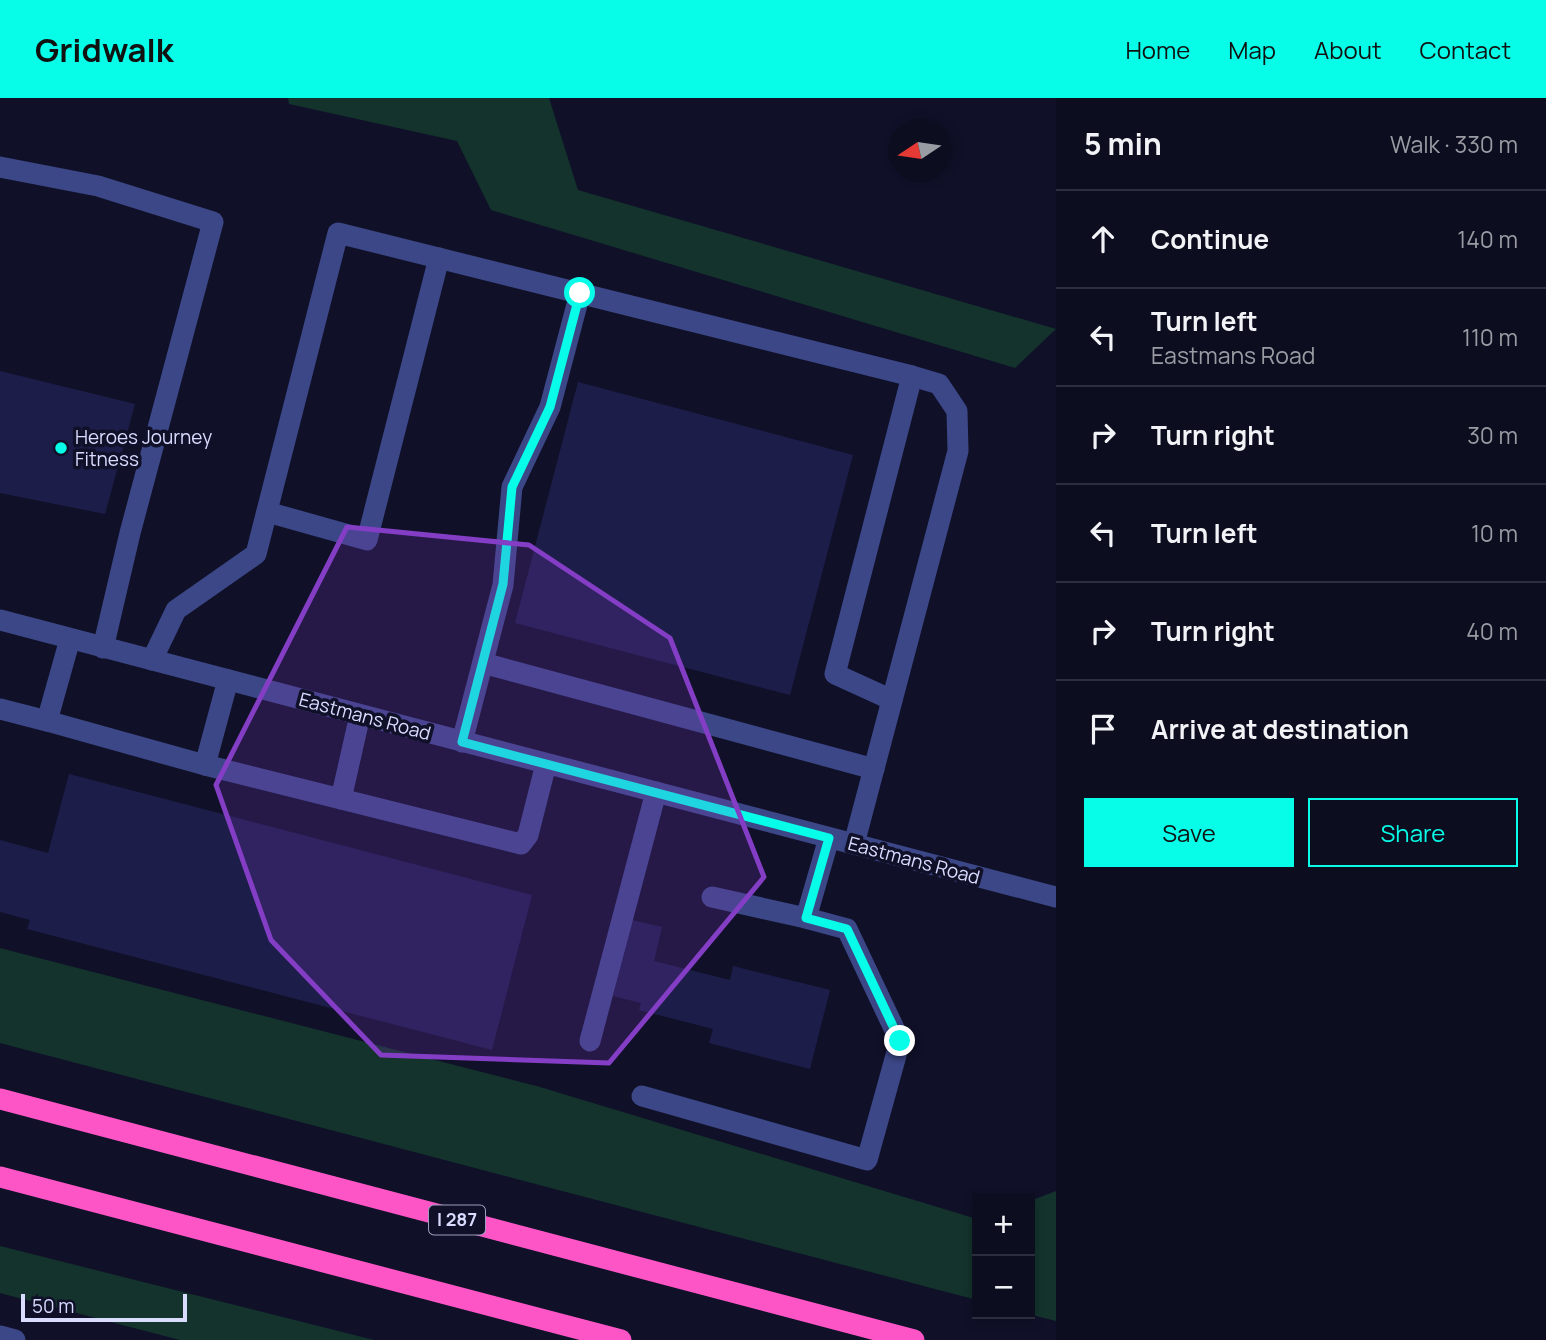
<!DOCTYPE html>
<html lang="en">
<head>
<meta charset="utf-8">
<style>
	body { margin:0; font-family:Manrope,sans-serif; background:#1a1b2c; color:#f1f3f6 }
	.controls { position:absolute; right:21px; bottom:21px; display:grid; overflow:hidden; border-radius:0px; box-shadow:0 4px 10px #0003 }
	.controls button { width:63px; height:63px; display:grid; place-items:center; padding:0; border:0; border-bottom:2px solid #2c2d3d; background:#0c0d1f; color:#f1f3f6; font:35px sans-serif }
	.compass { position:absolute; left:888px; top:21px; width:63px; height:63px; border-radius:50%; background:#0c0d1f; box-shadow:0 4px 10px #0003; rotate:257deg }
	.scale { position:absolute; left:21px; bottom:18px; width:166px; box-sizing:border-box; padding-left:7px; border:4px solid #d9dbff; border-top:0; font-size:19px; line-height:24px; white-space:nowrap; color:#d9dbff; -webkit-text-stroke:5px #101129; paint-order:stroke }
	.stop { position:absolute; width:21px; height:21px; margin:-16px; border:5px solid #07fde8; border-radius:50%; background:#fff }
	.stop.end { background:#07fde8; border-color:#fff; box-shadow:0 2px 7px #0008 }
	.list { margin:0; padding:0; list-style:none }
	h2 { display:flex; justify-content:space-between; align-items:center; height:91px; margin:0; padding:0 28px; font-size:30px }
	h2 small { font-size:23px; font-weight:400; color:#9a9ca4 }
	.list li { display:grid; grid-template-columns:46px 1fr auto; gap:21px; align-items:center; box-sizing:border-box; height:98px; padding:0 28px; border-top:2px solid #2c2d3d }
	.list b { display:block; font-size:26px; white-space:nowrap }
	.list p { margin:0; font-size:23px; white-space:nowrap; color:#9a9ca4 }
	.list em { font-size:23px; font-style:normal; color:#9a9ca4 }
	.actions { display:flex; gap:14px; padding:21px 28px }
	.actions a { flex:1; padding:16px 0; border:2px solid #07fde8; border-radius:0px; text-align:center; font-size:24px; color:#07fde8 }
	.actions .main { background:#07fde8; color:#111 }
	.icon { flex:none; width:38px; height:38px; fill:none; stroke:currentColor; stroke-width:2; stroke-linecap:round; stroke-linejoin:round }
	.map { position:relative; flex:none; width:1056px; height:1242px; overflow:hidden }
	header { display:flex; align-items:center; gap:42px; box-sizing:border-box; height:98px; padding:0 35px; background:#07fde8; color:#111 }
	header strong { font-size:33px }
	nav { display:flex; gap:38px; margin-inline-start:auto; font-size:24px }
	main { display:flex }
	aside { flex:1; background:#0c0d1f }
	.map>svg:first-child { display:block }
</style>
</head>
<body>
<header>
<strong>Gridwalk</strong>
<nav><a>Home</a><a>Map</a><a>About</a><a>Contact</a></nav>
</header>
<main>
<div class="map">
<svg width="1056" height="1242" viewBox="0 0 1056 1242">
	<rect width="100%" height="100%" fill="#101129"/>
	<g fill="#13332c">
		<path d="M288 0H549L578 92 1056 231 1015 270 491 112 457 43 289 6Z"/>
		<path d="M0 850 540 989 977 1121V1202L0 945Z"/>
		<path d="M1056 1093V1223L1028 1216 1030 1103Z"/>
		<path d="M0 1148 374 1242H180L0 1195Z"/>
	</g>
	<g fill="#1d1d4a">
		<path d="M0 273 135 306 105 416 0 395Z"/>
		<path d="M578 284 853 357 790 597 515 525Z"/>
		<path d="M69 676 532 797 492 952 27 831 30 822 0 814V742L48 755Z"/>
		<path d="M632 822 662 829 654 863 730 882 733 868 830 892 810 971 709 945 713 931 639 912 641 905 613 898Z"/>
	</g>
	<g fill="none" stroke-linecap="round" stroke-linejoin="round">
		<g stroke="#3c4787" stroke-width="21">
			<path d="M0 69 98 88 213 124 130 435 103 550"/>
			<path d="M267 414 367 442 439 160"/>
			<path d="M0 522 1056 799"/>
			<path d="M70 541 47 623 205 667 521 746 528 737 546 666"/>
			<path d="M152 562 176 512 256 456 338 135 912 278 939 286 957 313 958 353 854 746"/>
			<path d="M483 565 874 671"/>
			<path d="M892 602 835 576 912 278"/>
			<path d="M0 611 47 623"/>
			<path d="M462 644 503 487 512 389 550 309 580 195"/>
			<path d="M205 667 228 582"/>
			<path d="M341 701 360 617"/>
			<path d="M712 799 806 820 829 740"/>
			<path d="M590 943 656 694"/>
			<path d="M642 998 867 1062 900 943 847 831 806 820"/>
			<path d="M0 1238 15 1242"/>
		</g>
		<g stroke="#fd55c5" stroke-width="21">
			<path d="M0 1001 914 1242"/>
			<path d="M0 1079 621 1242"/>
		</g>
	</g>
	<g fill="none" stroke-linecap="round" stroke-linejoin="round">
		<path stroke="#07fde8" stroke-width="9" d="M580 195 550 309 512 389 503 486 462 644 829 740 806 820 847 831 900 943"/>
	</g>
	<path fill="#843ec5" fill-opacity="0.2" stroke="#843ec5" stroke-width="5" stroke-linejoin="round" d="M347 429 529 447 670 540 764 779 609 965 381 957 271 842 216 687Z"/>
	<circle fill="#07fde8" stroke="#101129" stroke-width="2.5" cx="61" cy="350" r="7"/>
	<g text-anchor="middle" stroke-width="7" stroke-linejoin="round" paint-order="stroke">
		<rect fill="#101129" stroke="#9d9ebf" stroke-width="2" x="429" y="1107.5" width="56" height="29" rx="5"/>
		<g font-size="18" font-weight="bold" fill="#d9dbff">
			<text x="457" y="1128">I 287</text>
		</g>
		<g font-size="19" fill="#d9dbff" stroke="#101129" text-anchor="start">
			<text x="75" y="346">Heroes Journey<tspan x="75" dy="22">Fitness</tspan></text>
		</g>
		<g font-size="19" fill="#d9dbff" stroke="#101129">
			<text transform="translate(365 618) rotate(15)" y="7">Eastmans Road</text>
			<text transform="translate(914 762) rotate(15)" y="7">Eastmans Road</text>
		</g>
	</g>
</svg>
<div class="controls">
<button>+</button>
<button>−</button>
</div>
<svg class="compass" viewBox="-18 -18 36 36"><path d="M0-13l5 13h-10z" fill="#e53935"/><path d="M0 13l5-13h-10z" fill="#9a9ca4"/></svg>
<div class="scale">50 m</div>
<div class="stop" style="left:580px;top:195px"></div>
<div class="stop end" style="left:900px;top:943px"></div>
</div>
<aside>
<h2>5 min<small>Walk · 330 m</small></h2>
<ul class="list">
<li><svg class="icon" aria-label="ahead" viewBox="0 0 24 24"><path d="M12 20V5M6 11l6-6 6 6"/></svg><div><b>Continue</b></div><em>140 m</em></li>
<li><svg class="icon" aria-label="left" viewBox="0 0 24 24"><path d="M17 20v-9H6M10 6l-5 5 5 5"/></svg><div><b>Turn left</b><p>Eastmans Road</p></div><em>110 m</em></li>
<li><svg class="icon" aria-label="right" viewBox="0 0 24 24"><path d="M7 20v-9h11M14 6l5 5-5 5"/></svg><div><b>Turn right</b></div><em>30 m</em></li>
<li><svg class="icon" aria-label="left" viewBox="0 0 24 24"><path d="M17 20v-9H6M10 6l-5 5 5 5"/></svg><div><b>Turn left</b></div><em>10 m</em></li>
<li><svg class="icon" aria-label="right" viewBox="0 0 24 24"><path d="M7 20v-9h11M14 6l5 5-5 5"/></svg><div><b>Turn right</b></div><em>40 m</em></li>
<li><svg class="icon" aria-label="arrive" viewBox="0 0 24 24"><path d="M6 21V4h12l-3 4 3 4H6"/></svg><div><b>Arrive at destination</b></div></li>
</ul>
<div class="actions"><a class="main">Save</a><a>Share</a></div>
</aside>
</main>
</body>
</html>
